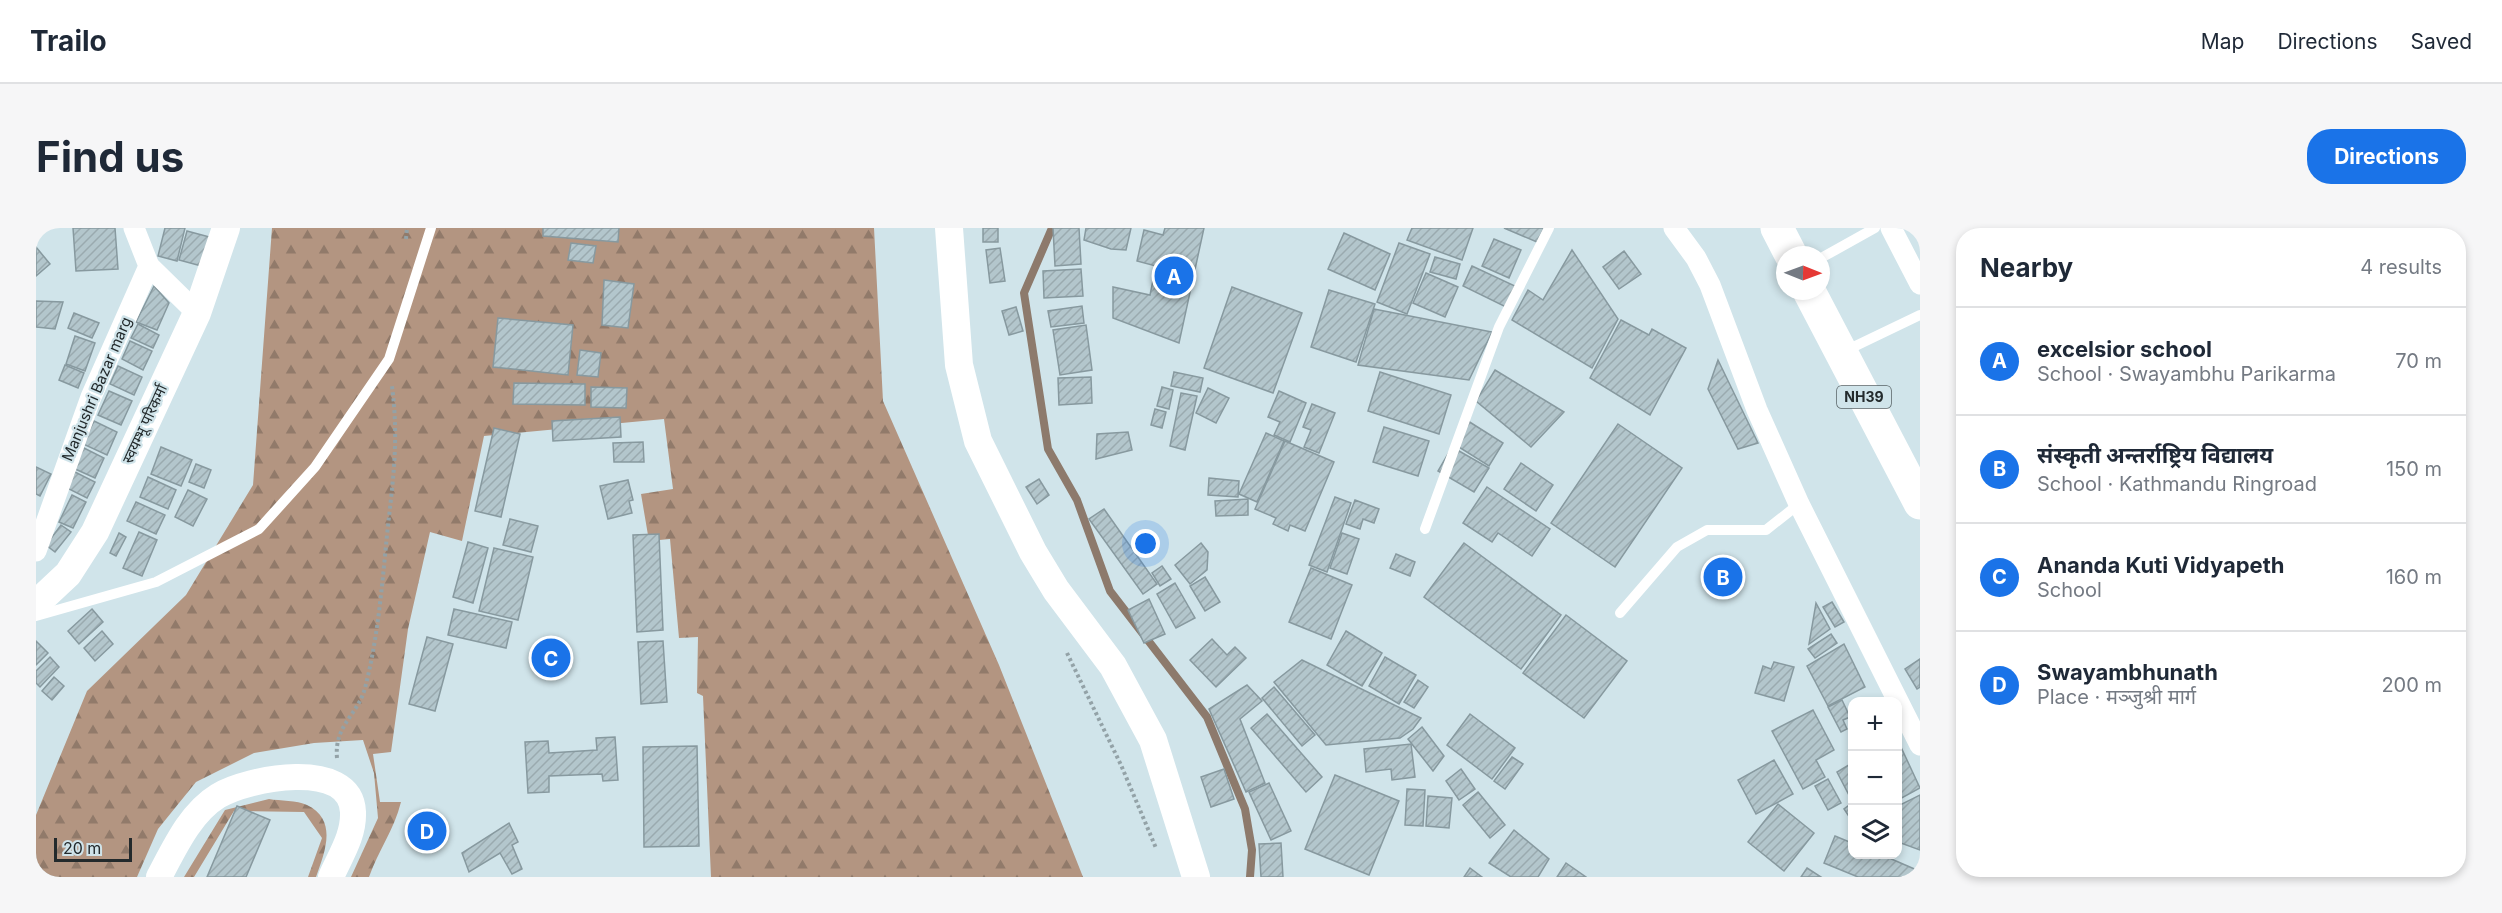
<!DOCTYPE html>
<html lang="en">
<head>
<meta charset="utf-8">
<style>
	body { margin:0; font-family:Inter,"Noto Sans Devanagari",sans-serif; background:#f6f6f7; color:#1f2937 }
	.controls { position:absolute; right:18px; bottom:18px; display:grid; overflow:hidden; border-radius:12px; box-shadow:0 3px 9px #0003 }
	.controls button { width:54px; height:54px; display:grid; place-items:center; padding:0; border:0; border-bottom:2px solid #e0e1e3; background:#fff; color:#1f2937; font:30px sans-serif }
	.compass { position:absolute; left:1740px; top:18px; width:54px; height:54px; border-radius:50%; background:#fff; box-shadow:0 3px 9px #0003; rotate:91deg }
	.scale { position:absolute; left:18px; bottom:15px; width:78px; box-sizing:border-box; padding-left:6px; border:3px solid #232a2c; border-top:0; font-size:16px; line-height:21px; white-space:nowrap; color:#232a2c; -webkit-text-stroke:4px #d0e4ea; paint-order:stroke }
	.you { position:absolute; left:1110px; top:316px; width:21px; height:21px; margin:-15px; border:4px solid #fff; border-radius:50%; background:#1a73e8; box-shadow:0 0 0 9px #1a73e833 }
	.badge { display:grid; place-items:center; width:39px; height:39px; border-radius:50%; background:#1a73e8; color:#fff; font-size:20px; font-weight:700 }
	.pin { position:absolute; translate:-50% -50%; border:3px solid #fff; box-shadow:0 2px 6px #0006 }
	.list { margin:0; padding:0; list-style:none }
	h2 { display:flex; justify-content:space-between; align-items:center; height:78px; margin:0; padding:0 24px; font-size:26px }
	h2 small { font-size:20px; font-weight:400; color:#747a83 }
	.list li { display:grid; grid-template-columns:39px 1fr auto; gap:18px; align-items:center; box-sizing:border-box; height:108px; padding:0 24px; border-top:2px solid #e0e1e3 }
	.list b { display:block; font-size:22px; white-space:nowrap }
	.list p { margin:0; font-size:20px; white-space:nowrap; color:#747a83 }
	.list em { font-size:20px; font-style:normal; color:#747a83 }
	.icon { flex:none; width:33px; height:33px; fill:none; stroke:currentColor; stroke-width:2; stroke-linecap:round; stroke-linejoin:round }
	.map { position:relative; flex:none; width:1884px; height:649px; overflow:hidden; border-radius:24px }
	header { display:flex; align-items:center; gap:36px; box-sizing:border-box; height:84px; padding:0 30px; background:#fff; border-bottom:2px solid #e0e1e3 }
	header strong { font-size:28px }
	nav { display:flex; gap:33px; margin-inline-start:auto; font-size:21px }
	.intro { display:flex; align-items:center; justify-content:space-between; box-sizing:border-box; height:144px; padding:0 36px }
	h1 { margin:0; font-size:42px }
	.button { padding:15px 27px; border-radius:24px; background:#1a73e8; color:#fff; font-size:21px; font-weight:700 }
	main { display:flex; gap:36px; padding:0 36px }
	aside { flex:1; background:#fff; border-radius:24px; box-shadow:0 3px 9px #0003 }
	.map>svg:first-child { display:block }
</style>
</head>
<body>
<header>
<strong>Trailo</strong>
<nav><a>Map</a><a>Directions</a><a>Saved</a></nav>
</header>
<div class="intro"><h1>Find us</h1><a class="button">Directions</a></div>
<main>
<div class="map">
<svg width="1884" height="649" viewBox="0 0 1884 649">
	<defs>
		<pattern id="forest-firs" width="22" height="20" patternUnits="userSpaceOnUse" patternTransform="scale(1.5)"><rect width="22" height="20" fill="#b39581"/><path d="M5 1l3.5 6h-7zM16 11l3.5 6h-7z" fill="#917a6a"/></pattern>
		<pattern id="building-hatch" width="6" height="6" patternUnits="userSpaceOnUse" patternTransform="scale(1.5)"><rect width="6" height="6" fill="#b3c6cc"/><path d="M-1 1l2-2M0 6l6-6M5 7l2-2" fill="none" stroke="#9aaaaf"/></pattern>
	</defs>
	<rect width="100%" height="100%" fill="#d0e4ea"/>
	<g fill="url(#forest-firs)">
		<path d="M236 0H838L847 173 963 437 1047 649H675L667 468 661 465 662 409 643 410 634 311 613 313 605 266 637 261 628 191 448 208 426 313 394 304 372 401 355 524 337 526 344 574H365C358 602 342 623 333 649H315L342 590 338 545 327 512 278 515 218 525 160 554 122 601 101 649H0V587L51 463 150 367 217 257Z"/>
		<path d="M233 571C244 573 261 572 271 577 302 592 289 624 280 649H272L286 610 268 584 198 583 158 649H148L189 582Z"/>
	</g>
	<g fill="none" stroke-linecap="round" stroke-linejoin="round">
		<path stroke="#8d7a6c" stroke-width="8" d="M1016 0 988 65 1012 221 1041 272 1074 363 1171 489 1209 581 1216 622 1214 649"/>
	</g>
	<g fill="url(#building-hatch)" stroke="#87999f" stroke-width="1.5">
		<path d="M37 0H79L82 41 40 43Z"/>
		<path d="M129 0H149L141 33 122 28Z"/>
		<path d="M507 0H583L582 14 507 8Z"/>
		<rect x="947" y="0" width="15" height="14"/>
		<path d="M1017 0H1043L1045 36 1019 38Z"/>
		<path d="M1050 0H1095L1090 22 1075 21 1048 12Z"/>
		<path d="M1129 0H1168L1143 115 1077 90V59L1114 67 1120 38 1101 33 1108 2 1127 7Z"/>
		<path d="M1376 0H1437L1426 32 1371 12Z"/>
		<path d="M1468 0H1508L1501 14Z"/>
		<path d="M151 3 181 11 173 40 143 32Z"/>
		<path d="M1308 5 1354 26 1339 62 1292 41Z"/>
		<path d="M1458 11 1485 22 1473 50 1446 38Z"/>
		<path d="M535 15 560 18 557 35 532 32Z"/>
		<path d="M1363 15 1394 26 1371 86 1341 74Z"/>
		<path d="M0 19 14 36 0 48Z"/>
		<path d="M964 20 969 53 954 55 950 22Z"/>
		<path d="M1536 22 1582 91 1556 140 1476 92 1492 62 1507 72Z"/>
		<path d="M1588 23 1605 46 1583 61 1567 39Z"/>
		<path d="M1399 29 1424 36 1420 51 1394 44Z"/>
		<path d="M1436 38 1479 58 1470 79 1427 58Z"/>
		<path d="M1045 41 1047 68 1008 70 1007 43Z"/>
		<path d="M1390 45 1422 59 1409 89 1377 75Z"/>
		<path d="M568 52 598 56 592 100 566 97Z"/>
		<path d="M118 58 133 75 121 102 100 94Z"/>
		<path d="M1196 59 1266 85 1237 165 1168 140Z"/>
		<path d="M1293 62 1339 76 1320 134 1275 119Z"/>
		<path d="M0 73 27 74 19 101 0 99Z"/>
		<path d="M1046 78 1048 95 1015 99 1012 83Z"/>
		<path d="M980 79 987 103 973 107 966 83Z"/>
		<path d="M1338 81 1456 104 1433 152 1322 137Z"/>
		<path d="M38 85 63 95 56 110 32 100Z"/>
		<path d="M462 90 537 97 532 147 457 139Z"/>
		<path d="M1585 92 1613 107 1616 101 1650 120 1614 187 1554 150Z"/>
		<path d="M102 96 123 107 117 120 95 110Z"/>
		<path d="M1050 97 1056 142 1024 147 1017 102Z"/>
		<path d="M39 108 59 115 49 143 30 136Z"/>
		<path d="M94 113 116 123 107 142 86 131Z"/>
		<path d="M544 122 565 125 562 149 541 147Z"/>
		<path d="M1682 132 1722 215 1702 221 1672 161Z"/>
		<path d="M29 137 48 145 42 160 23 152Z"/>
		<path d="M82 138 106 149 98 167 74 156Z"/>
		<path d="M1459 142 1528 184 1495 219 1440 173Z"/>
		<path d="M1138 144 1167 150 1164 164 1135 158Z"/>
		<path d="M1344 144 1415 167 1403 206 1332 183Z"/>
		<path d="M1055 149 1056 175 1023 177 1022 150Z"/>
		<path d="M478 155 549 156V177L477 176Z"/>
		<path d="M555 159 591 160 590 180 555 179Z"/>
		<path d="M1126 159 1137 162 1133 181 1121 178Z"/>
		<path d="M1172 160 1193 170 1180 195 1160 185Z"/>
		<path d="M73 163 96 173 85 197 62 187Z"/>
		<path d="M1243 163 1270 175 1254 214 1238 207 1244 194 1232 189Z"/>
		<path d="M1145 165 1161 168 1149 222 1134 218Z"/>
		<path d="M1276 176 1299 185 1283 225 1268 219 1275 202 1267 199Z"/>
		<path d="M1119 181 1130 184 1126 200 1115 197Z"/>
		<path d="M584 189 585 209 517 213 516 193Z"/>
		<path d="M58 193 81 204 71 227 47 216Z"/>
		<path d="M1432 193 1467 215 1453 238 1418 216Z"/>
		<path d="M1582 196 1646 240 1579 339 1515 295Z"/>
		<path d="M1348 199 1393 213 1382 248 1337 234Z"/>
		<path d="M458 200 484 206 465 289 439 283Z"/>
		<path d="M1092 204 1096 222 1060 231 1061 206Z"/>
		<path d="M1230 205 1248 213 1221 274 1203 266Z"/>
		<path d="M1249 213 1298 234 1269 303 1254 297 1252 303 1237 296 1240 290 1219 281Z"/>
		<path d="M607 214 608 234H578L577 215Z"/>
		<path d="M46 219 68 230 59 250 37 240Z"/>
		<path d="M125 219 156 232 145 258 115 246Z"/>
		<path d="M1416 219 1453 240 1438 264 1402 243Z"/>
		<path d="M1485 235 1517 257 1500 283 1468 261Z"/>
		<path d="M160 236 175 242 168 260 153 254Z"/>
		<path d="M0 239 15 246 4 268 0 266Z"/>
		<path d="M39 244 59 254 51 270 31 260Z"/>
		<path d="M112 249 140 262 132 281 104 269Z"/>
		<path d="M1173 250 1203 253 1202 269 1172 267Z"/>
		<path d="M1003 251 1013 267 1001 276 990 259Z"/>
		<path d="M592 252 597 272 593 273 596 285 572 291 564 258Z"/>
		<path d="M1451 259 1514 301 1496 328 1462 305 1456 314 1427 295Z"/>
		<path d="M152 262 171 271 157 298 139 289Z"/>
		<path d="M36 267 50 274 37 300 23 294Z"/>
		<path d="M1299 269 1315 275 1291 344 1273 337Z"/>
		<path d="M1212 271V287L1180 288 1179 273Z"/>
		<path d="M1319 272 1343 281 1338 295 1327 291 1324 301 1310 296Z"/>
		<path d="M100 274 129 287 120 306 91 293Z"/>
		<path d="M1068 281 1121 356 1107 366 1053 291Z"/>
		<path d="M474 291 502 298 495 324 467 317Z"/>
		<path d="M25 297 35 304 19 324 10 317Z"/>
		<path d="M103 304 121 312 106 348 87 340Z"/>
		<path d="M83 305 90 309 80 328 74 325Z"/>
		<path d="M1306 305 1323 311 1311 346 1294 340Z"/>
		<path d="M623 306 627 402 601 404 597 307Z"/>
		<path d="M432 314 452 320 437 375 417 369Z"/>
		<path d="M1165 315 1172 324 1171 342 1154 356 1139 337Z"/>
		<path d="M1428 315 1525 387 1485 441 1388 369Z"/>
		<path d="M458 320 497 329 482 392 443 383Z"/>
		<path d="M1360 326 1379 334 1374 348 1354 340Z"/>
		<path d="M1126 338 1135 351 1124 358 1116 345Z"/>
		<path d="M1275 340 1316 357 1295 411 1253 394Z"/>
		<path d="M1169 349 1184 374 1169 383 1154 358Z"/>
		<path d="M1139 355 1159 390 1140 400 1121 366Z"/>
		<path d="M1113 371 1129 406 1108 415 1092 382Z"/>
		<path d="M1796 374 1808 394 1799 399 1787 379Z"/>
		<path d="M1780 375 1794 401 1773 416Z"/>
		<path d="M56 381 67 394 43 416 32 403Z"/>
		<path d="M418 381 476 394 470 420 412 407Z"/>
		<path d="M1530 387 1591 433 1548 490 1487 445Z"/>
		<path d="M66 403 77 416 59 433 48 420Z"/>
		<path d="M1310 403 1346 425 1326 458 1291 437Z"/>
		<path d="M1795 406 1801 415 1779 430 1772 421Z"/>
		<path d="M391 409 417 416 399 483 373 476Z"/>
		<path d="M1176 411 1191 427 1199 419 1210 430 1180 459 1154 432Z"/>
		<path d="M0 413 12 425 0 437Z"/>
		<path d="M627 413 631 474 605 476 602 414Z"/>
		<path d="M1808 416 1829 459 1792 478 1771 438Z"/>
		<path d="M14 429 23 439 4 459 0 455V443Z"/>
		<path d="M1349 429 1380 447 1363 476 1333 458Z"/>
		<path d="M1884 431V459L1881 461 1869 441Z"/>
		<path d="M1266 432 1385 490 1377 501 1364 510 1290 517 1238 454Z"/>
		<path d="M1738 434 1758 439 1748 473 1719 465 1727 438 1735 441Z"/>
		<path d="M18 449 28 458 16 472 6 463Z"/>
		<path d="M1382 452 1392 459 1378 480 1368 474Z"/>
		<path d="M1211 457 1226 473 1204 491 1229 555 1210 564 1173 481Z"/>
		<path d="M1238 459 1279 507 1266 518 1226 470Z"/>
		<path d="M1806 472 1814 489 1807 492 1811 501 1805 504 1792 479Z"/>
		<path d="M1777 482 1798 522 1780 532 1789 549 1767 561 1736 503Z"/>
		<path d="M1231 486 1286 549 1270 564 1215 500Z"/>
		<path d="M1434 486 1479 520 1456 551 1411 517Z"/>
		<path d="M1386 499 1408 528 1397 543 1372 511Z"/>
		<path d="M579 509 582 552 567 553 566 546 513 548V564L492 565 489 514 512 513 513 525 561 522 560 510Z"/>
		<path d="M1375 516 1379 549 1356 552 1355 541 1330 544 1328 521Z"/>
		<path d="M1864 517 1884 560 1862 572V519Z"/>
		<path d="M661 518 663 618 608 619 607 519Z"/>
		<path d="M1476 529 1487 536 1469 561 1458 553Z"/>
		<path d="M1738 532 1757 566 1720 586 1702 552Z"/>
		<path d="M1816 535V573L1801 544Z"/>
		<path d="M1188 541 1198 571 1175 579 1165 549Z"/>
		<path d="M1425 541 1439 561 1423 572 1410 553Z"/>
		<path d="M1299 547 1363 573 1333 647 1269 621Z"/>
		<path d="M1792 551 1805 575 1792 582 1779 558Z"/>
		<path d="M1233 555 1255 603 1235 612 1213 564Z"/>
		<path d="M1371 561 1389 562 1387 598 1369 597Z"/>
		<path d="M1442 564 1469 597 1454 610 1427 577Z"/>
		<path d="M1884 567V622L1862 614V578Z"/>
		<path d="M1392 568 1416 570 1413 600 1390 598Z"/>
		<path d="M1816 575V593L1808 581Z"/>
		<path d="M1742 576 1778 605 1748 643 1712 614Z"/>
		<path d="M201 578 234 592 210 649H171Z"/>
		<path d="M473 595 482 614 476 617 486 641 476 646 464 625 433 644 426 625Z"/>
		<path d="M1478 602 1513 631 1502 649H1475L1453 635Z"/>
		<path d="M1799 608 1816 615V626H1844L1883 643 1880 649H1822L1788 635Z"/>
		<path d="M1245 615 1247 649H1225L1223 616Z"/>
		<path d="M1530 635 1550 649H1521Z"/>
		<path d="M1434 640 1446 649H1428Z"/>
		<path d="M1771 640 1785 649H1765Z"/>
	</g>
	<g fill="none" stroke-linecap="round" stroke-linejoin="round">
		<g stroke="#93a2a7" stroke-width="4" stroke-dasharray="3 3" stroke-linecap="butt">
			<path d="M370 11 371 0"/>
			<path d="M1031 425 1085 537 1120 620"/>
			<path d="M301 530C298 497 322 487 329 460 342 410 346 358 351 307 357 251 363 214 356 158"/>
		</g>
		<g stroke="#fff" stroke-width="10">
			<path d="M1785 30 1839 0"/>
			<path d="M1809 123 1884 87"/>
			<path d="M1389 301 1463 99 1513 0"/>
			<path d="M1584 385 1641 319 1671 302H1730L1763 276"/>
			<path d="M0 388 120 354 223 301 279 239 353 131 395 0"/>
		</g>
		<g stroke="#fff" stroke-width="21">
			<path d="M1638 0 1660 30 1674 57 1721 182 1763 276 1884 517"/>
			<path d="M1855 0 1884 56"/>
			<path d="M113 38 161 85"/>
			<path d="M0 323 55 169 113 38 98 0"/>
		</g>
		<path stroke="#fff" stroke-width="26" d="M123 649C138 621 154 585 182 568 211 550 315 530 317 584 318 608 304 628 295 649"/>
		<g stroke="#fff" stroke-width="28">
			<path d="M913 0 923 137 942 213 997 324 1020 362 1077 438 1117 512 1160 649"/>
			<path d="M0 376 32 346 59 304 161 85 190 0"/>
		</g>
		<g stroke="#fff" stroke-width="33">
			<path d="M1741 0 1755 27"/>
			<path d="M1773 63 1884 275"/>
		</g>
	</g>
	<g text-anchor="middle" stroke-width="4.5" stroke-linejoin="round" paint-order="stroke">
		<rect fill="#d0e4ea" stroke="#576265" stroke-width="1.5" x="1801" y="158" width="54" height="22" rx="4.5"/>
		<g font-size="14" font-weight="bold" fill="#232a2c">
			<text x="1828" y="174">NH39</text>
		</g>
		<g font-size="15" fill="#232a2c" stroke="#d0e4ea">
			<text transform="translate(61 161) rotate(-67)" y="5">Manjushri Bazar marg</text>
			<text transform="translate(109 196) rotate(-65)" y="5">स्वयम्भू परिकर्मा</text>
		</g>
	</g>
</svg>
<div class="controls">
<button>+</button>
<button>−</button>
<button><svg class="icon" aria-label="layers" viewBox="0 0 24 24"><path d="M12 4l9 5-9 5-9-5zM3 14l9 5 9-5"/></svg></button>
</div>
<svg class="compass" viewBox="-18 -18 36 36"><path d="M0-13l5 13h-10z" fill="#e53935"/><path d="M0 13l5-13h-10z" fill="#747a83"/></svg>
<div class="scale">20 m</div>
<div class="you"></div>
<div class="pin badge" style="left:1138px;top:48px">A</div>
<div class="pin badge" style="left:1687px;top:349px">B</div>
<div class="pin badge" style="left:515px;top:430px">C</div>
<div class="pin badge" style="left:391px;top:603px">D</div>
</div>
<aside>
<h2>Nearby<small>4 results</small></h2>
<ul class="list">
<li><span class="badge">A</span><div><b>excelsior school</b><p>School · Swayambhu Parikarma</p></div><em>70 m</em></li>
<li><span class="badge">B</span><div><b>संस्कृती अन्तर्राष्ट्रिय विद्यालय</b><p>School · Kathmandu Ringroad</p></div><em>150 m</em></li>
<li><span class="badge">C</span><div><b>Ananda Kuti Vidyapeth</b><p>School</p></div><em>160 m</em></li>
<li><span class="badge">D</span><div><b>Swayambhunath</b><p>Place · मञ्जुश्री मार्ग</p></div><em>200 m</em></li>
</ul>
</aside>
</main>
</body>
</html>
